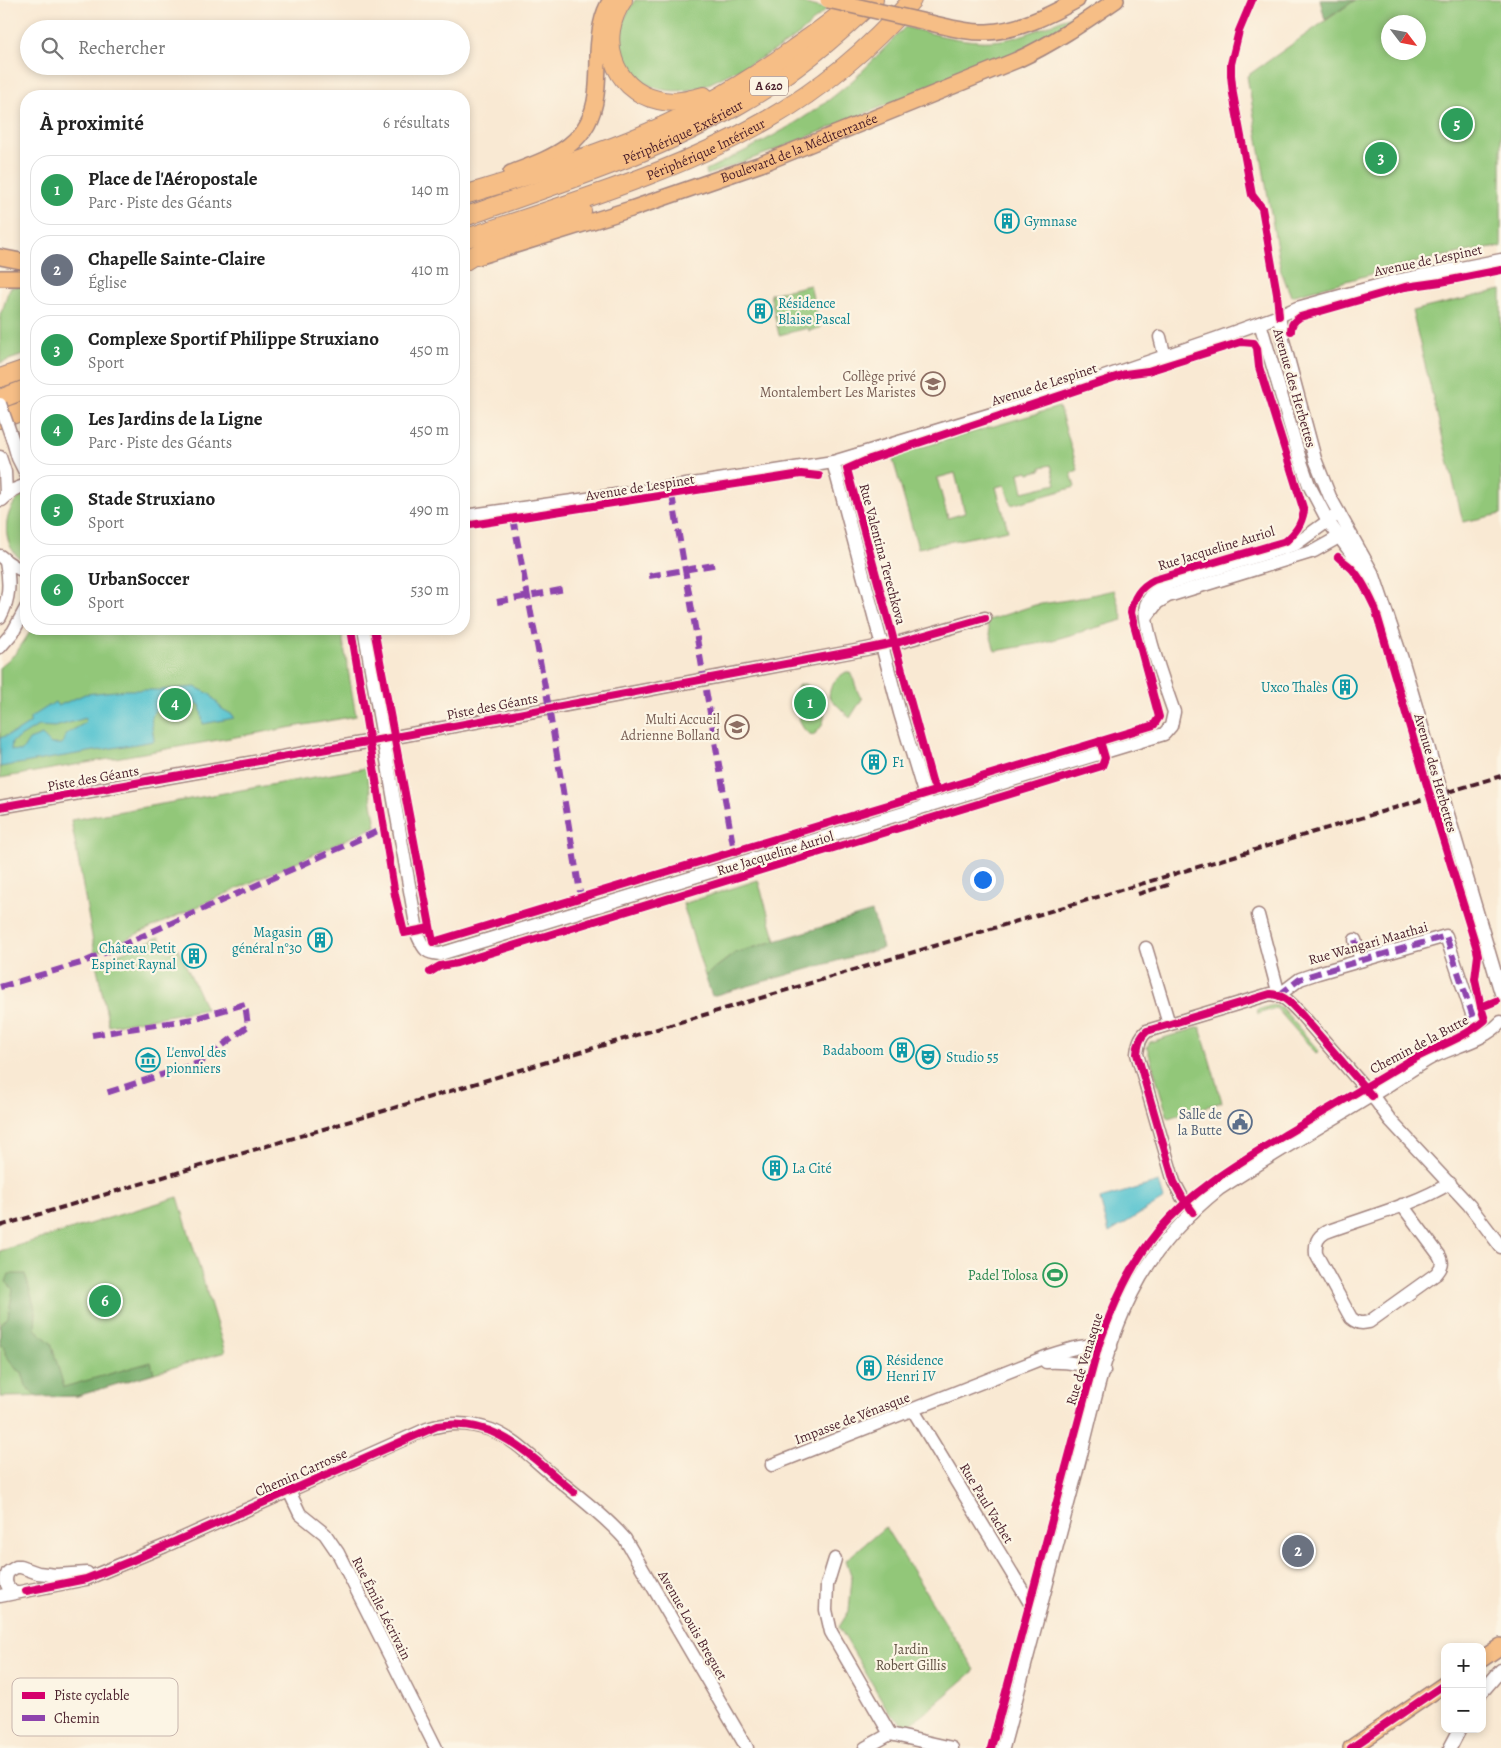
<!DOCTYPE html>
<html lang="fr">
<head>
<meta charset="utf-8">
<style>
	body { margin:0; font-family:Alegreya,serif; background:#f6f6f6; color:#222 }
	.controls { position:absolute; right:15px; bottom:15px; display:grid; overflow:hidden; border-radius:10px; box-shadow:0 2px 8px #0003 }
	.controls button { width:45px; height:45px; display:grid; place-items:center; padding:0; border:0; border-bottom:1px solid #e0e0e0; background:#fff; color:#222; font:25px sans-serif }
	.compass { position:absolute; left:1381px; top:15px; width:45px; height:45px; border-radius:50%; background:#fff; box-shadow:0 2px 8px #0003; rotate:122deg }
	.you { position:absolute; left:982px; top:879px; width:18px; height:18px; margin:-12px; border:4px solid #fff; border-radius:50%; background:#1a73e8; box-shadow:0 0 0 8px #1a73e833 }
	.badge { display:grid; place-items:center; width:32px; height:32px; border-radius:50%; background:#7c3aed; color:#fff; font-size:16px; font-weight:700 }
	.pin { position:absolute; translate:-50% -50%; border:2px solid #fff; box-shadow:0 1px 5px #0006 }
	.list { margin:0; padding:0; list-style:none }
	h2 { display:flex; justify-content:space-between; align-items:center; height:65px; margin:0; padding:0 20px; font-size:21px }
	h2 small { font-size:16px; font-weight:400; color:#767676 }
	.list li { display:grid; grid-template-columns:32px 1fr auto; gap:15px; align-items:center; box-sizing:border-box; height:70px; margin:0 10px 10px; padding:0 10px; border:1px solid #e0e0e0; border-radius:20px }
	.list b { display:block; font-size:19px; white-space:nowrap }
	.list p { margin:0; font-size:16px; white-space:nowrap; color:#767676 }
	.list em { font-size:16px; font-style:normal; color:#767676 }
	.icon { flex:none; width:28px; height:28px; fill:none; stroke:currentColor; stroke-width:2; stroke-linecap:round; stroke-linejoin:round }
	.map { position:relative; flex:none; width:1501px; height:1748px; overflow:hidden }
	.search { position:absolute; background:#fff; box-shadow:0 2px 8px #0003; left:20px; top:20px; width:450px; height:55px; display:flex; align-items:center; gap:12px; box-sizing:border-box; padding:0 18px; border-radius:28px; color:#767676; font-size:19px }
	.panel { position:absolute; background:#fff; box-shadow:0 2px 8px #0003; left:20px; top:90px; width:450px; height:545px; border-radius:20px }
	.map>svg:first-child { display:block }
</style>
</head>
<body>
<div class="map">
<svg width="1501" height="1748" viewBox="0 0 1501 1748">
	<rect width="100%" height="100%" fill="#fcf5e5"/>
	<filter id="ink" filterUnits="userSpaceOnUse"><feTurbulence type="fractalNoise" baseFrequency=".02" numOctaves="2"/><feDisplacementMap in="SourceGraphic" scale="10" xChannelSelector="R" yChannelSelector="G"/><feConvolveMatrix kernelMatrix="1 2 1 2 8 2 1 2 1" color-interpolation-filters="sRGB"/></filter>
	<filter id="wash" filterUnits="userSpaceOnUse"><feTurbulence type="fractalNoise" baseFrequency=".0096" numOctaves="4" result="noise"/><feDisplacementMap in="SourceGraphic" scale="20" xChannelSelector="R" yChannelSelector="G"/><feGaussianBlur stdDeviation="1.12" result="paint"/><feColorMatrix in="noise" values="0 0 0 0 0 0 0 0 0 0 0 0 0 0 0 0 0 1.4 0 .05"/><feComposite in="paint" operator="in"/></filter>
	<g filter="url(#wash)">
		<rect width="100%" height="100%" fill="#f9e9d3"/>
		<g fill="#92c779" stroke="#6e7352" fill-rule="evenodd">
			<path d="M635 0H789L827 9C818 16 810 25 802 32 782 48 758 60 735 71 724 76 712 83 701 87 672 96 638 90 625 61 615 38 622 19 635 0Z"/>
			<path d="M1355 0H1501V247C1430 255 1360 278 1291 296L1281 271 1247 76ZM1388 22H1418V52H1388Z"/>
			<path d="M1070 16 1071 20 1051 35 1024 49 773 151 707 175 706 170C758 145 812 118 854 79 872 62 888 44 905 27 939 35 977 47 1012 38 1032 33 1051 24 1070 16Z"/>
			<path d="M810 285 820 328 809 331 808 328 779 335 770 294Z"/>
			<path d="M26 286V354L0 363V314C6 305 5 295 11 287Z"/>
			<path d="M1501 290V514L1463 522 1412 311Z"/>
			<path d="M1059 407 1078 470 1071 473 1075 487 1011 505 1005 485 996 487 1008 530 918 548 892 456ZM1051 465 1056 484 1023 492 1019 473 1028 471 1029 473 1041 470V467ZM955 473 965 513 948 518 937 478Z"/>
			<path d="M26 493V562C0 550 0 507 26 493Z"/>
			<path d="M1114 590 1123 620 1042 643 995 651 986 621 1035 605 1074 599Z"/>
			<path d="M32 629H341L356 716 0 778V667L16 653Z"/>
			<path d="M846 672H850C856 682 855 690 862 699L850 718 829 697C830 684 835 679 846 672Z"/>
			<path d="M804 684C825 691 833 722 813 735 797 732 796 703 796 689L799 685Z"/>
			<path d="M366 768 376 826 95 953 71 820Z"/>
			<path d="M758 880 776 941 735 953 705 976 683 904Z"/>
			<path d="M159 937 168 953 178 948 206 1009 109 1026 96 963Z"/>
			<path d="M1273 1005 1281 1007 1319 1051 1316 1053 1276 1008 1258 1014 1257 1010Z"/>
			<path d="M1200 1027 1222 1102 1168 1118 1147 1047 1150 1042Z"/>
			<path d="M178 1197 225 1352 77 1396 0 1397V1251Z"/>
			<path d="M885 1527 975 1670 908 1727 890 1714 839 1627 849 1611 852 1578 846 1560Z"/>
		</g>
		<g fill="#75ac69" stroke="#60664a">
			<path d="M1320 0H1355L1325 20Z"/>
			<path d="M872 912 883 948 712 996 705 976 735 953Z"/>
			<path d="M9 1274H25L36 1312 35 1329 51 1343 64 1387 151 1362 154 1373 77 1396 37 1397 26 1386 22 1372 17 1370 5 1354V1347L0 1344V1326L8 1317 13 1289 6 1282Z"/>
		</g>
		<g fill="#58c4d0" stroke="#51727e" fill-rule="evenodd">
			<path d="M195 687 210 694 222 709 233 715 234 718 203 724 200 705C186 699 157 698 152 717 150 723 154 734 154 741L0 767V738L16 732 30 723V718L55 702 58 706 85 694 126 690H160ZM86 718 85 723 66 734 62 744H51L42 735 29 740 22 751 11 750 12 742 38 726 55 727Z"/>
			<path d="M1159 1182 1164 1199 1109 1233 1100 1199Z"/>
		</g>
	</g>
	<g filter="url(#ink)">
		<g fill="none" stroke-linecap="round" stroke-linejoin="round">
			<g stroke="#a2847f" stroke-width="15">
				<g id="minor">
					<path d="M1279 316 1283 340 1315 459 1330 497 1374 576 1402 659 1501 993"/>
					<path d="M1260 323 1300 459 1309 485 1328 521 1369 578"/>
					<path d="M1160 337 1165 357"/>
					<path d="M13 441 18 458 26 474"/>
					<path d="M0 457 5 472 6 495"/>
					<path d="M833 462 900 713 928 806"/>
					<path d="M2 500 13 490 26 485"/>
					<path d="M464 516 680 486 833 462 1028 403 1215 339 1279 316 1297 308 1391 282 1501 260"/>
					<path d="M0 556C8 563 16 569 26 571"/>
					<path d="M1148 615 1157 603 1168 596 1314 551 1346 533"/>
					<path d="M0 617C10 599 10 582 6 562"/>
					<path d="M364 629 418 936C424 949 425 953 440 954L1164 734 1171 726 1174 712C1167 691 1141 623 1146 605 1149 596 1156 590 1164 585L1296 544 1339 513"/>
					<path d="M0 647 13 632 26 608"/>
					<path d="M0 807 395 737 866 649 900 642 985 618"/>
					<path d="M1258 915 1279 995 1300 979 1318 973 1446 936 1473 1017"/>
					<path d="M1355 940 1361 960"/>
					<path d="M1146 948 1169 1024"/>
					<path d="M1402 1205 1439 1255C1444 1263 1442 1267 1436 1274L1369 1322C1361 1324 1357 1323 1351 1318L1316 1254C1315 1243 1317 1237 1326 1232 1364 1218 1417 1204 1450 1183"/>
					<path d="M1193 1212 1182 1197 1174 1182 1137 1054C1138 1044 1140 1037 1147 1031L1270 994C1285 995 1290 1003 1300 1013L1377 1102 1390 1120 1469 1205 1501 1247"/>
					<path d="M1046 1362C1066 1361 1085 1364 1104 1371"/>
					<path d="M913 1410 1030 1603 1040 1606"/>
					<path d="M772 1465 1048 1356C1069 1349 1089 1342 1111 1347"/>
					<path d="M289 1491 300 1514 325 1534 338 1553 436 1748"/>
					<path d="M835 1559 827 1585 826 1610 831 1632 890 1734"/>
					<path d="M16 1592C6 1589 4 1581 8 1572L16 1567H21L38 1573 56 1575 87 1573"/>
					<path d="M0 1596 86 1579 165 1546 427 1429C448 1422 469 1422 491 1430 513 1438 532 1458 550 1473 575 1494 603 1514 625 1539L747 1748"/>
					<path d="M1482 1692 1501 1670"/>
					<path d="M865 1748 890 1734 952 1748"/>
					<path d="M1003 1748C1028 1654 1053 1560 1078 1466 1093 1409 1105 1346 1132 1293 1152 1253 1184 1217 1219 1189 1268 1157 1318 1128 1369 1097 1388 1086 1407 1072 1427 1060 1451 1046 1481 1043 1501 1022"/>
					<path d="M1450 1748 1460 1729"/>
				</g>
			</g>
			<g stroke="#a2847f" stroke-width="18">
				<g id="major">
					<path d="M926 22C945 26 966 33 987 32 1018 31 1050 15 1077 0"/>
					<path d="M511 173C553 157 590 145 596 95 598 81 598 66 598 52 599 35 601 15 611 0"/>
					<path d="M0 257 26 262"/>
					<path id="s1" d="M477 257 631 209 761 164 1017 60C1052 44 1084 22 1116 0"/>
					<path d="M0 278H26"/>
					<path d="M1482 1659 1501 1646"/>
					<path d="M1351 1748 1445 1684"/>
				</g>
			</g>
			<g stroke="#a2847f" stroke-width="20">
				<g id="highway">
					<path d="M623 0C597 37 612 90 658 100 674 104 689 100 704 96"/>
					<path d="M464 195C520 178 576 162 630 140 687 117 743 85 793 49 814 34 837 19 856 0"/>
					<path id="s2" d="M464 217C557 184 654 154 740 104 790 76 833 40 874 0"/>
					<path id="s3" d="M464 239C566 204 672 174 767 120 821 89 871 47 912 0"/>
					<path d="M465 261 491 245 582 211"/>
					<path d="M0 378 26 369"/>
					<path d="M0 399 26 389"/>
					<path d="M0 419 26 410"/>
				</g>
			</g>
			<use href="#minor" stroke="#fff" stroke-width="12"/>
			<use href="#major" stroke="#f6be86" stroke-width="15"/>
			<use href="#highway" stroke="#f6be86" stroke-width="18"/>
			<g stroke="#4a1f2b" stroke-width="4" stroke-dasharray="8 4" stroke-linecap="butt">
				<path d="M1138 894 1171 884"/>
				<path d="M0 1226 1501 776"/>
			</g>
			<g stroke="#a2847f" stroke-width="15" stroke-linecap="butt">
				<path id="minor-bridge" d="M0 404 13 441"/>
			</g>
			<g stroke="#a2847f" stroke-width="18" stroke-linecap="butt">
				<path id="major-bridge" d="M828 0 926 22"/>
			</g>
			<use href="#minor-bridge" stroke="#fff" stroke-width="12"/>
			<use href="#major-bridge" stroke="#f6be86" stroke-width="15"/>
			<g stroke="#8e44ad" stroke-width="6" stroke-dasharray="12 6" stroke-linecap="butt">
				<path d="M672 495 733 845"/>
				<path d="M513 518 549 708 580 892"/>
				<path d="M649 576 719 564"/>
				<path d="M497 602 565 589"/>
				<path d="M1355 940 1361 960"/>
				<path d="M0 987 84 962 380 830"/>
				<path d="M1279 995 1300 979 1318 973 1446 936 1473 1017"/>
				<path d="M92 1035 193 1019 245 1004 248 1026 201 1062 106 1093"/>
			</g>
			<g stroke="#fcf5e5" stroke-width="11">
				<g id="cycleway">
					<path d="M1252 0 1239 31 1231 64V75L1233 94 1252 195 1262 208 1277 294 1279 316"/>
					<path d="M1291 331C1291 324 1294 321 1300 317L1405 287 1441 282 1501 270"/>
					<path d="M464 526 801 474 819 476"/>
					<path d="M1338 557C1343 562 1349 565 1353 570 1363 581 1369 595 1375 608L1438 823 1476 946 1478 955 1475 979 1481 1007"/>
					<path d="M351 629 395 895 404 933 430 928"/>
					<path d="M374 629 433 942 1154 725 1159 717 1131 613C1133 597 1140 587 1154 580L1286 541C1296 532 1301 525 1304 511L1259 367 1257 348 1254 343 1241 342 1148 371 1125 374 870 459 847 469 933 784 937 789"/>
					<path d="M0 807 395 737 866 649 900 642 985 618"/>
					<path d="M430 972 440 966 457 963 1102 766 1105 758 1100 741"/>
					<path d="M1193 1212 1182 1197 1174 1182 1137 1054C1138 1044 1140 1037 1147 1031L1270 994C1285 995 1290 1003 1300 1013L1372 1096"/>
					<path d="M26 1591 86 1579 131 1561 437 1426C498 1416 531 1458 574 1492"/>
					<path d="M991 1748 1099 1344C1114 1303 1130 1265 1158 1231 1194 1188 1242 1161 1288 1133 1327 1110 1367 1086 1406 1063 1432 1048 1462 1040 1485 1020L1481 1007 1496 1001"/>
					<path d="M1351 1748 1445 1684"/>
				</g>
			</g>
			<use href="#cycleway" stroke="#d6006c" stroke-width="8"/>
		</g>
	</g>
	<defs>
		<g id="building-ring" transform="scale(1.25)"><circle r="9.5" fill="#fcf5e5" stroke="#0f9aa8" stroke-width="1.5"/><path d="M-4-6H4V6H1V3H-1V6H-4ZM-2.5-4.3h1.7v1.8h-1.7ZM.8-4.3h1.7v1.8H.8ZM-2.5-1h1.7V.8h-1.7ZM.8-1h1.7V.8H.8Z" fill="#0f9aa8"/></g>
		<g id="school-ring" transform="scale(1.25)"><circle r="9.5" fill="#fcf5e5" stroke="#8d6e63" stroke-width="1.5"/><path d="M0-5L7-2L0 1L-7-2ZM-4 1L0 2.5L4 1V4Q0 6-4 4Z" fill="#8d6e63"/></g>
		<g id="theatre-ring" transform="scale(1.25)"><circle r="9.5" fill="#fcf5e5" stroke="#0f9aa8" stroke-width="1.5"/><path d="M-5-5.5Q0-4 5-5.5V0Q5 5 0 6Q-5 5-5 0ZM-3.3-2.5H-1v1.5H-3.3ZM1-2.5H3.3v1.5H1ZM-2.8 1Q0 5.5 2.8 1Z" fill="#0f9aa8"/></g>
		<g id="museum-ring" transform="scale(1.25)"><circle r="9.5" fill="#fcf5e5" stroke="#0f9aa8" stroke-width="1.5"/><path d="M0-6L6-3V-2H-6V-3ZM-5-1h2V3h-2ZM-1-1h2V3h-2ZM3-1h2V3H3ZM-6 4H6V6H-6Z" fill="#0f9aa8"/></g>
		<g id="civic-ring" transform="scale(1.25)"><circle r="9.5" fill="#fcf5e5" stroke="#5c6f8a" stroke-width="1.5"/><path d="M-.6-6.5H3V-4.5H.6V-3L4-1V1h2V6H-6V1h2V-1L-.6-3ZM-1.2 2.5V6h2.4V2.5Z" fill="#5c6f8a"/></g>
		<g id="stadium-ring" transform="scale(1.25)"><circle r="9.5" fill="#fcf5e5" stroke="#2e9e5b" stroke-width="1.5"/><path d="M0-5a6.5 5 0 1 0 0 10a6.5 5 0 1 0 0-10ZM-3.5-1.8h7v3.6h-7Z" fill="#2e9e5b"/></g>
	</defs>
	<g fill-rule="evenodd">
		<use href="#building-ring" x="1007" y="221"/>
		<use href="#building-ring" x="760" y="311"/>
		<use href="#school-ring" x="933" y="384"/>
		<use href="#building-ring" x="1345" y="687"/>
		<use href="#school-ring" x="737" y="727"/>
		<use href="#building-ring" x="874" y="762"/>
		<use href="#building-ring" x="320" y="940"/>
		<use href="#building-ring" x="194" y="956"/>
		<use href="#building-ring" x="902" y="1050"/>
		<use href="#theatre-ring" x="928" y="1057"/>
		<use href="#museum-ring" x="148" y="1060"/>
		<use href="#civic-ring" x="1240" y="1122"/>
		<use href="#building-ring" x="775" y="1168"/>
		<use href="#stadium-ring" x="1055" y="1275"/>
		<use href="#building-ring" x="869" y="1368"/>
	</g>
	<g text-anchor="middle" stroke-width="4.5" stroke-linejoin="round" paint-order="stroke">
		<rect fill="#fcf5e5" stroke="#7f5f63" stroke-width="1" x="750" y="76.5" width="38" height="19" rx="4"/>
		<g font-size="12" font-weight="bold" fill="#4a1f2b">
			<text x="769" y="90">A 620</text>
		</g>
		<g font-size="14" fill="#4a1f2b" stroke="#fcf5e5">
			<text dy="5" stroke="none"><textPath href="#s2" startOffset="235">Périphérique Extérieur</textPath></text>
			<text dy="5" stroke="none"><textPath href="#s3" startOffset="258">Périphérique Intérieur</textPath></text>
			<text dy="5" stroke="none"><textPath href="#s1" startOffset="340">Boulevard de la Méditerranée</textPath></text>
			<text transform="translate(1428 260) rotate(-12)" y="5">Avenue de Lespinet</text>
			<text transform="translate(1044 384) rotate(-18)" y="5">Avenue de Lespinet</text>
			<text transform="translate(1295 388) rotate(74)" y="5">Avenue des Herbettes</text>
			<text transform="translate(640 487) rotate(-9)" y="5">Avenue de Lespinet</text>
			<text transform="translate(1216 548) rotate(-17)" y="5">Rue Jacqueline Auriol</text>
			<text transform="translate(883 554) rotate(75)" y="5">Rue Valentina Terechkova</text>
			<text transform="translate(492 706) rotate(-11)" y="5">Piste des Géants</text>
			<text transform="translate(1436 773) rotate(74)" y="5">Avenue des Herbettes</text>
			<text transform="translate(93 778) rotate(-10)" y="5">Piste des Géants</text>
			<text transform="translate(775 853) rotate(-17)" y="5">Rue Jacqueline Auriol</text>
			<text transform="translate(1368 943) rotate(-16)" y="5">Rue Wangari Maathai</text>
			<text transform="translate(1419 1044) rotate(-28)" y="5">Chemin de la Butte</text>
			<text transform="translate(1084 1359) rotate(-73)" y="5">Rue de Venasque</text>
			<text transform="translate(852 1418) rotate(-21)" y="5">Impasse de Vénasque</text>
			<text transform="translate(301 1472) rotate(-24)" y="5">Chemin Carrosse</text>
			<text transform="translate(987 1503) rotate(59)" y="5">Rue Paul Vachet</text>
			<text transform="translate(382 1608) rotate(63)" y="5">Rue Émile Lécrivain</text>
			<text transform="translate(693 1625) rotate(60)" y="5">Avenue Louis Breguet</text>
		</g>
		<g font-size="14" fill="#0d838f" stroke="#fcf5e5" text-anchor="start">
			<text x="1024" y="226">Gymnase</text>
			<text x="778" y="308">Résidence<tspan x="778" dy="16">Blaise Pascal</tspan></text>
			<text x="1328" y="692" text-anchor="end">Uxco Thalès</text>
			<text x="892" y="767">F1</text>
			<text x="302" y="937" text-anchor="end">Magasin<tspan x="302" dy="16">général n°30</tspan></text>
			<text x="176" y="953" text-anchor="end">Château Petit<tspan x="176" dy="16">Espinet Raynal</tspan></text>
			<text x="884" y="1055" text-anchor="end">Badaboom</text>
			<text x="166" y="1057">L'envol des<tspan x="166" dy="16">pionniers</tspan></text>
			<text x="946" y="1062">Studio 55</text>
			<text x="792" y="1173">La Cité</text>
			<text x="886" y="1365">Résidence<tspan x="886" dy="16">Henri IV</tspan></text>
		</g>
		<g font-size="14" fill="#785e54" stroke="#fcf5e5" text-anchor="end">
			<text x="916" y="381">Collège privé<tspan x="916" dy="16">Montalembert Les Maristes</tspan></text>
			<text x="720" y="724">Multi Accueil<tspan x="720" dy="16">Adrienne Bolland</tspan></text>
		</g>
		<g font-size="14" fill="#4e5e75" stroke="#fcf5e5" text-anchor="end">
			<text x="1222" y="1119">Salle de<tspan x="1222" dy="16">la Butte</tspan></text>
		</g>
		<g font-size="14" fill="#27864d" stroke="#fcf5e5" text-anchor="end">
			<text x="1038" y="1280">Padel Tolosa</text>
		</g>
		<g font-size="14" fill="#605142" stroke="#fcf5e5">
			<text x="911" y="1654">Jardin<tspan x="911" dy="16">Robert Gillis</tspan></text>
		</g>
	</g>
	<rect x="12" y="1678" width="166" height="58" rx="8" fill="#fcf5e5" stroke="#c7b5ad" stroke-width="1"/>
	<rect x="22" y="1692" width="23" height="7" fill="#d6006c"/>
	<rect x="22" y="1715" width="23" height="6" fill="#8e44ad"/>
	<g font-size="14" fill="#4a1f2b">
		<text x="54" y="1700">Piste cyclable</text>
		<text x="54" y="1723">Chemin</text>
	</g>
</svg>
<div class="controls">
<button>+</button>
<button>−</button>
</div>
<svg class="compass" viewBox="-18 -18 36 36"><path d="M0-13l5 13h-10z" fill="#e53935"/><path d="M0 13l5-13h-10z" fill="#767676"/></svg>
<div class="you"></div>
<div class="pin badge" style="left:810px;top:703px;background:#2e9e5b">1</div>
<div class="pin badge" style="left:1298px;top:1551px;background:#6b7280">2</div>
<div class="pin badge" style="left:1381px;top:158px;background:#2e9e5b">3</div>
<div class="pin badge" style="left:175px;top:704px;background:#2e9e5b">4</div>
<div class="pin badge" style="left:1457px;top:124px;background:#2e9e5b">5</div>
<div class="pin badge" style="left:105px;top:1301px;background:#2e9e5b">6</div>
<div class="search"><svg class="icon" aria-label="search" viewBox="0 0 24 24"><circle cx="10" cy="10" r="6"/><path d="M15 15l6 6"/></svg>Rechercher</div>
<section class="panel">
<h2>À proximité<small>6 résultats</small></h2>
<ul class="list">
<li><span class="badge" style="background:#2e9e5b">1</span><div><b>Place de l'Aéropostale</b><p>Parc · Piste des Géants</p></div><em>140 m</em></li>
<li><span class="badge" style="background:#6b7280">2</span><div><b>Chapelle Sainte-Claire</b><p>Église</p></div><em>410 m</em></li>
<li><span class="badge" style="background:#2e9e5b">3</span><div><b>Complexe Sportif Philippe Struxiano</b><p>Sport</p></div><em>450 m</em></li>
<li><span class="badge" style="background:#2e9e5b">4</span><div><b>Les Jardins de la Ligne</b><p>Parc · Piste des Géants</p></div><em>450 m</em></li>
<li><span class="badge" style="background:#2e9e5b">5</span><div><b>Stade Struxiano</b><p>Sport</p></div><em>490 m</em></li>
<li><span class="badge" style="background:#2e9e5b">6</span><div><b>UrbanSoccer</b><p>Sport</p></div><em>530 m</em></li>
</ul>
</section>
</div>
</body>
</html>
